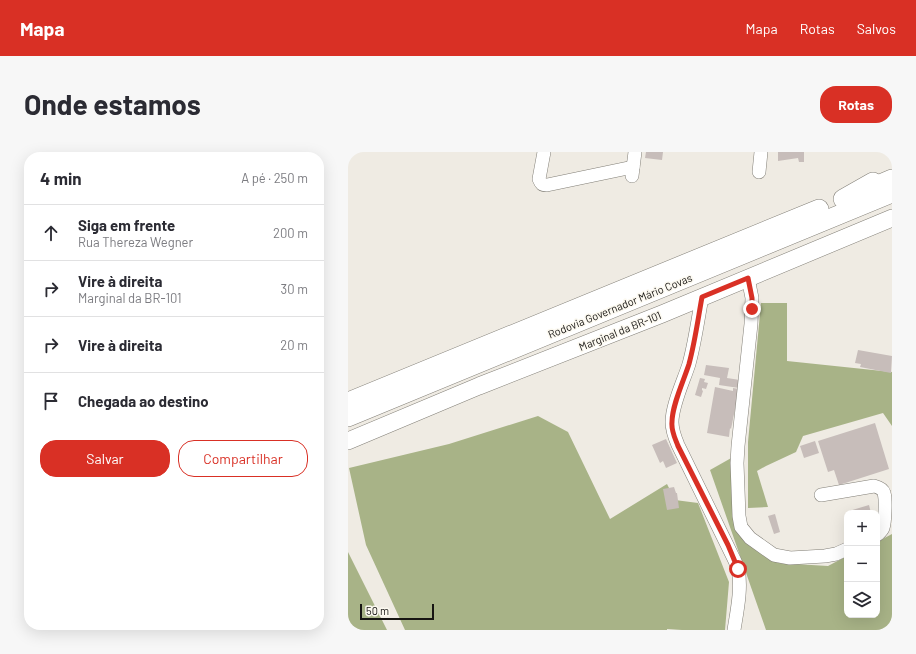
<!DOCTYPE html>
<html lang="pt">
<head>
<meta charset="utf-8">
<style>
	body { margin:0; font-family:Barlow,sans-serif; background:#f7f7f7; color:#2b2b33 }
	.controls { position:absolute; right:12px; bottom:12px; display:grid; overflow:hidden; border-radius:8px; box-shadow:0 4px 16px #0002 }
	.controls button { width:36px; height:36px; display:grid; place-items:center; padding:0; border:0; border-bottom:1px solid #e1e1e2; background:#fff; color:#2b2b33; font:20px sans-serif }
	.scale { position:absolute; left:12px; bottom:10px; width:74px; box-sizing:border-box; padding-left:4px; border:2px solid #171513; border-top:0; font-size:11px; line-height:14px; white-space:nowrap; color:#171513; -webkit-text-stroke:3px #fcf9f0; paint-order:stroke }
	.stop { position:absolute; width:12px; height:12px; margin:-9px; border:3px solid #d93025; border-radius:50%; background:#fff }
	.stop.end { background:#d93025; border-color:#fff; box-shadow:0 1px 4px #0008 }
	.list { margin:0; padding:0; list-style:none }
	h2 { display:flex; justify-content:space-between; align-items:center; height:52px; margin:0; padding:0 16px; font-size:17px }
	h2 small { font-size:13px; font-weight:400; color:#7c7c81 }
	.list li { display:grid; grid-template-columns:26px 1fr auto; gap:12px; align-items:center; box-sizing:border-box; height:56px; padding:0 16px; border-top:1px solid #e1e1e2 }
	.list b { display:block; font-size:15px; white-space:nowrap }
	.list p { margin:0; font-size:13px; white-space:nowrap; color:#7c7c81 }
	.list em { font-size:13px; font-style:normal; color:#7c7c81 }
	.actions { display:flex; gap:8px; padding:12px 16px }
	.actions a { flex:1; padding:9px 0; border:1px solid #d93025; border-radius:16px; text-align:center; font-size:14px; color:#d93025 }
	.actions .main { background:#d93025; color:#fff }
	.icon { flex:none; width:22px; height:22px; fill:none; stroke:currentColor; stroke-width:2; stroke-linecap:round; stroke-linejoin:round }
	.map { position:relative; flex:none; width:544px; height:478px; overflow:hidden; border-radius:16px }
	header { display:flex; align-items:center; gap:24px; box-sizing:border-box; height:56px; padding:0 20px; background:#d93025; color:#fff }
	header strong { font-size:19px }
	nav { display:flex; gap:22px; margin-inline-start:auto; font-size:14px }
	.intro { display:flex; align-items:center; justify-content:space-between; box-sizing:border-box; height:96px; padding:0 24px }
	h1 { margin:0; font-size:28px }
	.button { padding:10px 18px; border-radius:16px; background:#d93025; color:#fff; font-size:14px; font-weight:700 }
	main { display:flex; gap:24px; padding:0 24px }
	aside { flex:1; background:#fff; border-radius:16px; box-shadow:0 4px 16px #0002 }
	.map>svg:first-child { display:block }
</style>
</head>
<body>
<header>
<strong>Mapa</strong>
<nav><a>Mapa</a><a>Rotas</a><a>Salvos</a></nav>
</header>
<div class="intro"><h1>Onde estamos</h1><a class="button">Rotas</a></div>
<main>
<aside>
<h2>4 min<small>A pé · 250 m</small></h2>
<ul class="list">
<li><svg class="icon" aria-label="ahead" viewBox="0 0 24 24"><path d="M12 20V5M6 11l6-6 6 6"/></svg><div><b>Siga em frente</b><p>Rua Thereza Wegner</p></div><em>200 m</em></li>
<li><svg class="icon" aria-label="right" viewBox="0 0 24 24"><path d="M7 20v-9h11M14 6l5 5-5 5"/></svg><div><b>Vire à direita</b><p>Marginal da BR-101</p></div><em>30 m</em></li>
<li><svg class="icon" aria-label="right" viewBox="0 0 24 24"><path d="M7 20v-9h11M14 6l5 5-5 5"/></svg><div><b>Vire à direita</b></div><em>20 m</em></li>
<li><svg class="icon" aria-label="arrive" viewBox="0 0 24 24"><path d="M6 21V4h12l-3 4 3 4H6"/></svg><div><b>Chegada ao destino</b></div></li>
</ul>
<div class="actions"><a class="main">Salvar</a><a>Compartilhar</a></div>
</aside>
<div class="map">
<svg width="544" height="478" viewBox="0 0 544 478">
	<rect width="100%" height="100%" fill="#efebe3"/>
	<g fill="#a8b387">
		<path d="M413 151H439V209L544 220V274L535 261 455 284 448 300 418 314 409 319 420 355 400 356V290Z"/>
		<path d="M190 264 220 280 262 367 319 332 327 348 350 351 381 430 377 478H334L319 477V478H57L18 393 1 316 101 292Z"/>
		<path d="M385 305 390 375 430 411 480 414 499 404V463H529V390L544 382V478H418L362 318Z"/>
		<path d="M0 400 39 478H0Z"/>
	</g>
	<g fill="#c7bdba">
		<path d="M298 0H315L314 8 297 6Z"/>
		<path d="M430 0H456V10H451L450 6 430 9Z"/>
		<path d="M510 198 544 204 543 221 512 215 513 212 507 211Z"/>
		<path d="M358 213 381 216 379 226 392 228 391 236 371 233 372 226 356 223Z"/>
		<path d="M352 226 357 227 356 230 360 231 358 237 354 236V238L355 239 353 245 347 243Z"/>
		<path d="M367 235 385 239V236L391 237 383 277 382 276 381 285 359 281Z"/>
		<path d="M527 271 541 317 491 333 486 318 480 320 470 289Z"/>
		<path d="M318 287 329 311 318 316 315 309 312 311 304 293Z"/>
		<path d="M467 289 471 301 456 306 452 294Z"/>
		<path d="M326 335 328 341H329L331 356 319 358 315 337Z"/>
		<path d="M521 353 523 361H502L501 359Z"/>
		<path d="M427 362 432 380 426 382 420 364Z"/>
	</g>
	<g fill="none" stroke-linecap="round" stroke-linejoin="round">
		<g stroke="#827f77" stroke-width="14">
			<g id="minor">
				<path d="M196 0 191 27C193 32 194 33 199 33L285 15"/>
				<path d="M411 20 413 0"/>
				<path d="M284 24 287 0"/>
				<path d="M400 126 404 146 403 172 390 294 389 311 391 364 393 375 402 386 426 403 442 406 477 404 488 402 499 397"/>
				<path d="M354 145C350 167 347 190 341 212 336 228 324 253 324 270 324 279 327 286 330 293L385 405C387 409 389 413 390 417 394 436 389 459 386 478"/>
				<path d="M473 343 526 334C530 335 535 337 536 341 538 347 537 371 535 376 534 379 531 381 529 383"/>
			</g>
		</g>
		<g stroke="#827f77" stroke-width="18">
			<path id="major" d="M0 289 131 234 314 162 544 66"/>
		</g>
		<g stroke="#827f77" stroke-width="20">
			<g id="highway">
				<path d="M516 39 544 27"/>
				<path d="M495 47 525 30"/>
				<path d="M0 250 471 57"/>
				<path d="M0 265 544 41"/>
			</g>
		</g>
		<use href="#minor" stroke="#fff" stroke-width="13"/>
		<use href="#major" stroke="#fff" stroke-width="17"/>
		<use href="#highway" stroke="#fff" stroke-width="19"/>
	</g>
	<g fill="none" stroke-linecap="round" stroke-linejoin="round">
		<path stroke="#d93025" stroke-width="5" d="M390 417 380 393 330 294C327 286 323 279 324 270 324 253 336 228 341 212 347 190 350 167 354 145L400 126 404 146V157"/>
	</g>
	<g text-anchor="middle" stroke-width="3" stroke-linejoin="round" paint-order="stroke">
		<g font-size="11" fill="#171513" stroke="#fcf9f0">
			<text transform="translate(272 154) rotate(-22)" y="4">Rodovia Governador Mário Covas</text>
			<text transform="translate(272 179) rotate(-22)" y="4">Marginal da BR-101</text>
		</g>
	</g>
</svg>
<div class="controls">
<button>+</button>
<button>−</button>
<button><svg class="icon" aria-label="layers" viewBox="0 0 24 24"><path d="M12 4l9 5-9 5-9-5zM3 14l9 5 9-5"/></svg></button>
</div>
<div class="scale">50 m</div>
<div class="stop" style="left:390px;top:417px"></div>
<div class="stop end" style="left:404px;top:157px"></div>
</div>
</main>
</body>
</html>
